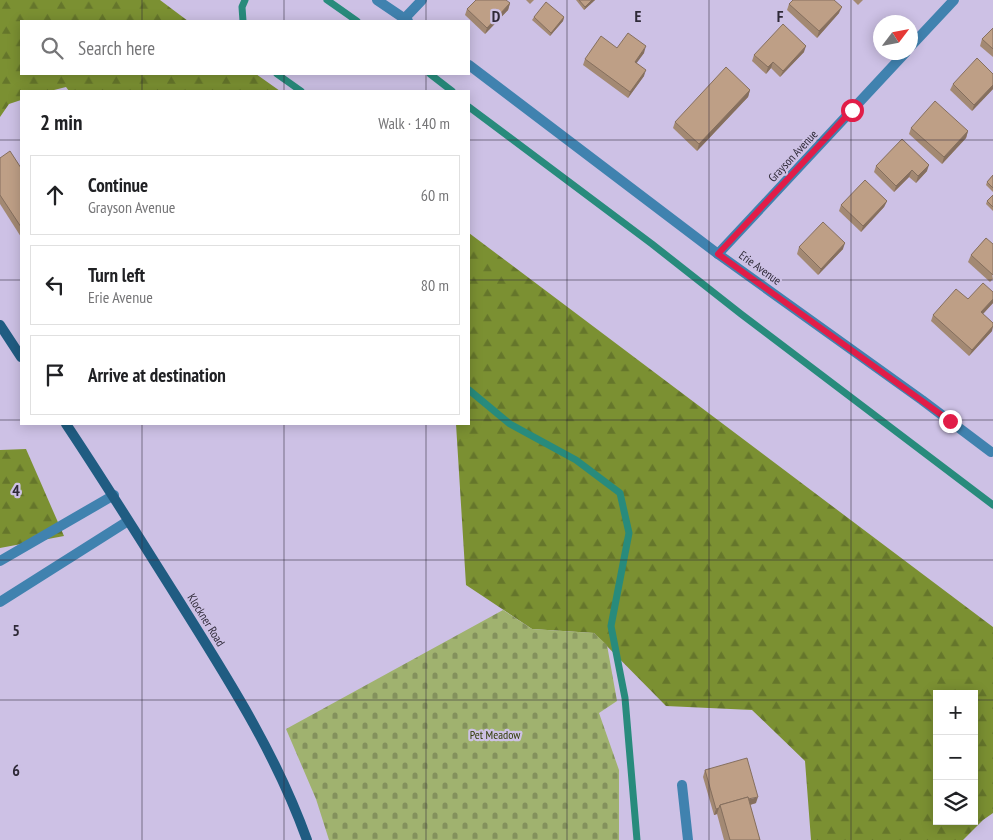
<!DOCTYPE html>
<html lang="en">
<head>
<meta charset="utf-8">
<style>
	body { margin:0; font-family:"PT Sans Narrow",sans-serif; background:#f6f6f6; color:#202124 }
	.controls { position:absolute; right:15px; bottom:15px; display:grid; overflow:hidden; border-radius:0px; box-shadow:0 2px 12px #0003 }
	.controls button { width:45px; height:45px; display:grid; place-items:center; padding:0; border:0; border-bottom:1px solid #e0e0e0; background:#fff; color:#202124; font:25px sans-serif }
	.compass { position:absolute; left:873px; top:15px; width:45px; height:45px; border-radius:50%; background:#fff; box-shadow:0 2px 12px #0003; rotate:58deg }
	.stop { position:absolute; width:15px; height:15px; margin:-11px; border:4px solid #e11d48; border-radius:50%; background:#fff }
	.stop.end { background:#e11d48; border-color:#fff; box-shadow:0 1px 5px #0008 }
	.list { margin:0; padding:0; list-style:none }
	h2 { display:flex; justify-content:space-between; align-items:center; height:65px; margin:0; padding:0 20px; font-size:21px }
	h2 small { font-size:16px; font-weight:400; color:#757577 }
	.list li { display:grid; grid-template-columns:32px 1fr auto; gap:15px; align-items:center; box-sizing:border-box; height:80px; margin:0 10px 10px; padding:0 10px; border:1px solid #e0e0e0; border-radius:0px }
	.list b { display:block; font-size:19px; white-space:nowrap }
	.list p { margin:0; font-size:16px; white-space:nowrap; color:#757577 }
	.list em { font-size:16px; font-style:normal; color:#757577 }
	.icon { flex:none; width:28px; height:28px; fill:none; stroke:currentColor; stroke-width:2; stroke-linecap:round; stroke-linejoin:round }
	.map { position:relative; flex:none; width:993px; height:840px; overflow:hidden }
	.search { position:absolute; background:#fff; box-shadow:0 2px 12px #0003; left:20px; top:20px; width:450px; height:55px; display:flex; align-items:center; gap:12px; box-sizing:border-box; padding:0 18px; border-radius:0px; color:#757577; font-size:19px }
	.panel { position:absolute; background:#fff; box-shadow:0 2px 12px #0003; left:20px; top:90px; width:450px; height:335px; border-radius:0px }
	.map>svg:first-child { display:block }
</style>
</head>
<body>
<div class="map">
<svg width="993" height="840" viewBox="0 0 993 840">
	<defs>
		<pattern id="forest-firs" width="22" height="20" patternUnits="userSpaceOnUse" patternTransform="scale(1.25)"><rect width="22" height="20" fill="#7b9032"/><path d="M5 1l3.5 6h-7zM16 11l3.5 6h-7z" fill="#65762b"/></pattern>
		<pattern id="cemetery-stones" width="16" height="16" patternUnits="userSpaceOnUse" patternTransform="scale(1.25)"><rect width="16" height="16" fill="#a0b26f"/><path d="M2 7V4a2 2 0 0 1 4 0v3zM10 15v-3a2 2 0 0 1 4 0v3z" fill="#83915c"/></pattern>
	</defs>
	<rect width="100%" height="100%" fill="#cdc1e5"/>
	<g fill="url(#forest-firs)" fill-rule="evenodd">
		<path d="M0 0H160L188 21H21V74H256L280 91H69L66 87 50 91H21V100L9 104 0 117Z"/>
		<path d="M469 233 993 627V813L983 820 963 840H811L805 761 752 710 666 706 594 633 532 629 466 585 456 424H469ZM937 694H974V821H937Z"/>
		<path d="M26 449 64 536 0 548V450Z"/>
	</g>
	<path fill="url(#cemetery-stones)" d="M503 610 532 629 594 633 607 645 617 701 599 713 619 770V840H329L316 799 286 729Z"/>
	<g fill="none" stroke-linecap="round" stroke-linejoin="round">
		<g stroke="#288b7c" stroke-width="7">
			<path d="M327 0 357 21"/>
			<path d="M243 21 242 7 245 0"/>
			<path d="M277 74 301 91"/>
			<path d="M430 74 452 91"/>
			<path d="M469 107 652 244 741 314 993 505"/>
			<path d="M469 390 510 424 576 460 620 493 629 533 611 626 625 698 637 840"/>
		</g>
		<g stroke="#4082af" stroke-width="10">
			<path d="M0 561 114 495"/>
			<path d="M0 602 128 521"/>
			<path d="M682 785 688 840"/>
		</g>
		<g stroke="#4082af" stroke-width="10">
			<path d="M377 0 408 21"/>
			<path d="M404 19 422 0"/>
			<path d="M910 47 954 0"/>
			<path d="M469 65 718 254 922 400 991 452"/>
			<path d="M718 254 906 52"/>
		</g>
		<g stroke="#205c82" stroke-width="10">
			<path d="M0 325 21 357"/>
			<path d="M66 424C104 481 140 539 176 596 226 676 275 751 307 840"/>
		</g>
	</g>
	<g fill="#a38973">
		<path d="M526 0H534L530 4Z"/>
		<path d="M576 0H595L584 10Z"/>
		<path d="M853 0H863L858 5Z"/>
		<path d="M510 3 508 10 485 34 465 15 467 9Z"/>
		<path d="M789 4 839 13 817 38 787 10Z"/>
		<path d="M534 17H564L563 21 550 36 532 20Z"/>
		<path d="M993 28V57L980 46 982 39Z"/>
		<path d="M617 48 644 53 636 63 644 76 628 98 583 65 585 59Z"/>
		<path d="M804 52 780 77 771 68 766 74 752 61 754 55Z"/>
		<path d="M993 74V89L972 111 950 90 953 84Z"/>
		<path d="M750 90 748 97 697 151 673 128 675 122Z"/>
		<path d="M911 128 968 131 966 138 942 164 909 134Z"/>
		<path d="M0 158 21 168V237L0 204Z"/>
		<path d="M876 166 927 171 916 183 909 177 894 192 874 172Z"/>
		<path d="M993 175V192L986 185 987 182Z"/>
		<path d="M993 195V211L986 204 987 201Z"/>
		<path d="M887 201 884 207 861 232 839 211 841 205Z"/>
		<path d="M986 238 993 279 990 282 968 262 971 255Z"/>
		<path d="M799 247 843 249 818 275 797 254Z"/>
		<path d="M968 299 993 303 983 314 993 323 992 331 969 356 931 321 933 315Z"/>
		<path d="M705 770 756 803 750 805 760 840H724L717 814 714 815 703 777Z"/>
	</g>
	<g fill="#856f5e">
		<path d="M592 0H595L584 10 585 7Z"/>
		<path d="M510 3 508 10 485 34 487 28Z"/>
		<path d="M842 7 839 13 817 38 819 31Z"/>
		<path d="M564 17 563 21 550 36 551 33Z"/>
		<path d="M646 46 644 53 633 68 635 62Z"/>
		<path d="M806 46 804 52 780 77 783 71Z"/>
		<path d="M773 62 771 68 766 74 768 67Z"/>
		<path d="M646 70 644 76 628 98 630 92Z"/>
		<path d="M993 85V89L972 111 974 105Z"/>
		<path d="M750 90 748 97 697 151 699 144Z"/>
		<path d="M968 131 966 138 942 164 944 157Z"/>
		<path d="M929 165 927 171 916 183 918 176Z"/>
		<path d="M912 170 909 177 894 192 896 186Z"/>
		<path d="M887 201 884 207 861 232 863 226Z"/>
		<path d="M845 243 843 249 818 275 821 269Z"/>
		<path d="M993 299V303L979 318 981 312Z"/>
		<path d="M993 326 992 331 969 356 972 350Z"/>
		<path d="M758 797 756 803 722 813 721 807Z"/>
		<path d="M719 808 717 814 714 815 716 809Z"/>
	</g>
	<g fill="#be9f86" stroke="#856f5e">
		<path d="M476 0H506L510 3 487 28 467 9Z"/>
		<path d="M579 0H592L585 7Z"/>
		<path d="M793 0H834L842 7 819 31 789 4Z"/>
		<path d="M546 2 564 17 551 33 534 17Z"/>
		<path d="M783 24 806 46 783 71 773 62 768 67 754 55Z"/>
		<path d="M993 28V49L982 39Z"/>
		<path d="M628 33 646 46 635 62 646 70 630 92 585 59 601 36 617 48Z"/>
		<path d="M977 58 993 74V85L974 105 953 84Z"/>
		<path d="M726 67 750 90 699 144 675 122Z"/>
		<path d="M935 101 968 131 944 157 911 128Z"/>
		<path d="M902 139 929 165 918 176 912 170 896 186 876 166Z"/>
		<path d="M10 151 21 168V227L0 195V158Z"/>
		<path d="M993 175V188L987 182Z"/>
		<path d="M865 180 887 201 863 226 841 205Z"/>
		<path d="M993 195V207L987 201Z"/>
		<path d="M823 222 845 243 821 269 799 247Z"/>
		<path d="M986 238 993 244V275L971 255Z"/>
		<path d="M983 283 993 292V299L981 312 993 323V326L972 350 933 315 956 289 968 299Z"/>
		<path d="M747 758 758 797 748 799V797L720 805 719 808 716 809 705 770Z"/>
		<path d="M748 797 760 840H730L720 805Z"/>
	</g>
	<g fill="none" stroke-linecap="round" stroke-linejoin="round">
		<path stroke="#e11d48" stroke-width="6" d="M852 110 718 254 950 421"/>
	</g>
	<path fill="none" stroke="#2f2a38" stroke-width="1" stroke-opacity="0.55" d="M142 0V21M284 0V21M426 0V21M567 0V840M709 0V840M851 0V840M142 74V91M284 74V91M426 74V91M0 140H21M469 140H993M0 280H21M469 280H993M0 420H21M469 420H993M142 424V840M284 424V840M426 424V840M0 560H993M0 700H937M974 700H993"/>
	<g text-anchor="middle" stroke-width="4.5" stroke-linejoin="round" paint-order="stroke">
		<g font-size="12" fill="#2f2a38" stroke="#cdc1e5">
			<text transform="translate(793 156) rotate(-47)" y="4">Grayson Avenue</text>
			<text transform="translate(760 268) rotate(36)" y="4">Erie Avenue</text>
			<text transform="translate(206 620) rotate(58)" y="4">Klockner Road</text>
		</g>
		<g font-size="12" fill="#303b06" stroke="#cdc1e5">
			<text x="495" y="739">Pet Meadow</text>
		</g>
	</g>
	<g font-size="16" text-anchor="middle" font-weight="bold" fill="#2f2a38" stroke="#cdc1e5" stroke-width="4.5" stroke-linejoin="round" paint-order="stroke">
		<text x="496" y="22">D</text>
		<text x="638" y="22">E</text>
		<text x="780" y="22">F</text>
		<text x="16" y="496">4</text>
		<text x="16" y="636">5</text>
		<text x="16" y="776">6</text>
	</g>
</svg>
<div class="controls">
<button>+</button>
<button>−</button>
<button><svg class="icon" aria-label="layers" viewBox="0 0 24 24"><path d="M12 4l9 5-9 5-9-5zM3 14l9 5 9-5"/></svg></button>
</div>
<svg class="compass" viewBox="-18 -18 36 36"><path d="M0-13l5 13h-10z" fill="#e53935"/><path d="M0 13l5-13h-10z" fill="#757577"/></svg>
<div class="stop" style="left:852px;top:110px"></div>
<div class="stop end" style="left:950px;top:421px"></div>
<div class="search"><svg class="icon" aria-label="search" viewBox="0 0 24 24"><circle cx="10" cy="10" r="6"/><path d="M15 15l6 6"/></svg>Search here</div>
<section class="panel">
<h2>2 min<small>Walk · 140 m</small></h2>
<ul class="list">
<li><svg class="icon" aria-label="ahead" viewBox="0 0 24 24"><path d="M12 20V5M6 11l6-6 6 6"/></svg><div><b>Continue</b><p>Grayson Avenue</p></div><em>60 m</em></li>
<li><svg class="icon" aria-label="left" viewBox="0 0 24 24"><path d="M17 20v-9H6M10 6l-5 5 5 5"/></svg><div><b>Turn left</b><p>Erie Avenue</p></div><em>80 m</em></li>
<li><svg class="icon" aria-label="arrive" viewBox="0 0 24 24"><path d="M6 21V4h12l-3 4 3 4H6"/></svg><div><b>Arrive at destination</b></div></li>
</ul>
</section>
</div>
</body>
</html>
